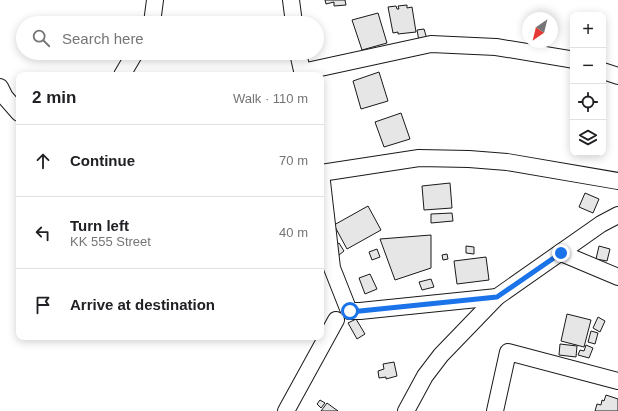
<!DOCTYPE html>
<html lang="en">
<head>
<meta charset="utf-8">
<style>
	body { margin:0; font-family:Helvetica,sans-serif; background:#f2f2f2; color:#202124 }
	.controls { position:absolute; right:12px; top:12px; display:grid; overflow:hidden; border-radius:8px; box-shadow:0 2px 10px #0003 }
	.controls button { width:36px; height:36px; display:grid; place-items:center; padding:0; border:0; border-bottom:1px solid #e0e0e0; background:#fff; color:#202124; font:20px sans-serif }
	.compass { position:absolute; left:522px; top:12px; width:36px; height:36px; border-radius:50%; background:#fff; box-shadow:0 2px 10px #0003; rotate:215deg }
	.stop { position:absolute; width:12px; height:12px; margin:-9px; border:3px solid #1a73e8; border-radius:50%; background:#fff }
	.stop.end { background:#1a73e8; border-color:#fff; box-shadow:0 1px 4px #0008 }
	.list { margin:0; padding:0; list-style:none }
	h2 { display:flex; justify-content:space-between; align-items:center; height:52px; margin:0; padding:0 16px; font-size:17px }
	h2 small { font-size:13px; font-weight:400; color:#757577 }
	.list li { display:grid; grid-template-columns:26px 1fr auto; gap:12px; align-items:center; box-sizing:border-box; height:72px; padding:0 16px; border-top:1px solid #e0e0e0 }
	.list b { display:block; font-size:15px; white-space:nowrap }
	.list p { margin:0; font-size:13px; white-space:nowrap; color:#757577 }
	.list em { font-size:13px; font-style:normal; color:#757577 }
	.icon { flex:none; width:22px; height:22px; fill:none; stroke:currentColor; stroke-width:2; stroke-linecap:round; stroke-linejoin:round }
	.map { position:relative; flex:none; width:618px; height:411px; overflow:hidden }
	.search { position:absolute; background:#fff; box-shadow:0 2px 10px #0003; left:16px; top:16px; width:308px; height:44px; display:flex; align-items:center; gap:10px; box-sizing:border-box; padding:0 14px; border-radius:22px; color:#757577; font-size:15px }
	.panel { position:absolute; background:#fff; box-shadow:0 2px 10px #0003; left:16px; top:72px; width:308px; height:268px; border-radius:8px }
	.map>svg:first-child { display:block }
</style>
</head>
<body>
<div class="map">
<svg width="618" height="411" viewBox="0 0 618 411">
	<rect width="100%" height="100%" fill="#fff"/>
	<g fill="#e6e6e6" stroke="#1a1a1a">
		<path d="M325 0H345L346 5 334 6V2L326 4Z"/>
		<path d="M407 5V8L412 7 416 32 398 34V32L393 33 388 7 396 6 397 9H399L398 6Z"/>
		<path d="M378 13 387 43 362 50 352 20Z"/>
		<path d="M424 29 427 39 419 41 417 30Z"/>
		<path d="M379 72 388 101 361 109 353 81Z"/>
		<path d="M401 113 410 139 384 147 375 122Z"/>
		<path d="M450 183 452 208 424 210 422 186Z"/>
		<path d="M585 193 599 199 593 213 579 207Z"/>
		<path d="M368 206 381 230 347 249 334 225Z"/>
		<path d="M452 213 453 221 431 223V214Z"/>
		<path d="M431 235V268L395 280 380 239Z"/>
		<path d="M339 243 344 251 339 255 333 247Z"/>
		<path d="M466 246 474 247V254L466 253Z"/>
		<path d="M599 246 610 249 607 261 596 259Z"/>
		<path d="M377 249 380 257 372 260 369 252Z"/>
		<path d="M447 254 448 259 443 260 442 255Z"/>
		<path d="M486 257 489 280 457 284 454 261Z"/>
		<path d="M370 274 377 289 365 294 359 278Z"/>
		<path d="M431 279 434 287 422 290 419 282Z"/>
		<path d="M567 314 591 320 584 347 561 341Z"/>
		<path d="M598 317 605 321 600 332 593 328Z"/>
		<path d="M356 319 365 334 357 339 348 323Z"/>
		<path d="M591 331 598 333 595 344 588 342Z"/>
		<path d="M560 344 577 346 576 357 559 355Z"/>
		<path d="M586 345 593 348 589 358 578 355 580 350 584 351Z"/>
		<path d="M394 362 397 376 386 379V377L379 378 378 371 384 369 383 364Z"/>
		<path d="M606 395 618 399V411H595L597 404 601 405 602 400 604 401Z"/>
		<path d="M320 400 325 403 321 408 317 404Z"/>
		<path d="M327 403 338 411H321Z"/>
	</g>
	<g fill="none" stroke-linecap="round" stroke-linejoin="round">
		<g stroke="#1a1a1a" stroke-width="18">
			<g id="minor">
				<path d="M291 0 294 23"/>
				<path d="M152 23 155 0"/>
				<path d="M298 53 303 75"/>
				<path d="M603 71 618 76"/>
				<path d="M302 72 431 44 496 47 569 59 573 60"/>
				<path d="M122 75 135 53"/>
				<path d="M0 87 5 97 19 113"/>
				<path d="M321 173 419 158 469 159 507 162 618 181"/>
				<path d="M321 173 332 268 349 311H360L497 297"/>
				<path d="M561 253 618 277"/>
				<path d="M286 411 336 320"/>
				<path d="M406 411 425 376 441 355 497 297 601 224 618 215"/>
				<path d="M495 411 508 352 618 381"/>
			</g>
		</g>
		<use href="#minor" stroke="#fff" stroke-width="16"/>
	</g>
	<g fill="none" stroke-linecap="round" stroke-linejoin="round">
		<path stroke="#1a73e8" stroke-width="5" d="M350 311H360L497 297 561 253"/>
	</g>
</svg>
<div class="controls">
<button>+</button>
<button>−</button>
<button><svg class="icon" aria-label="locate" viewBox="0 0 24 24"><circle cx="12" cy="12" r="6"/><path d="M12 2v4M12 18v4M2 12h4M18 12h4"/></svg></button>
<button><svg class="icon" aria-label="layers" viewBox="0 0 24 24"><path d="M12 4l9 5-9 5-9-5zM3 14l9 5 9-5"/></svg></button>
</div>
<svg class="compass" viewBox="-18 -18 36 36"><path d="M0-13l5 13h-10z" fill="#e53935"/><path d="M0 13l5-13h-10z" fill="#757577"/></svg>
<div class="stop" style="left:350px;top:311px"></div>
<div class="stop end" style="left:561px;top:253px"></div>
<div class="search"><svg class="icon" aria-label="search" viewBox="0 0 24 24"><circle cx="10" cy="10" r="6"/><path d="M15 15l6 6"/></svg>Search here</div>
<section class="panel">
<h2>2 min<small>Walk · 110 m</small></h2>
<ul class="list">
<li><svg class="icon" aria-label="ahead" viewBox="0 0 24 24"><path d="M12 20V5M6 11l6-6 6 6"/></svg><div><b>Continue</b></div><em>70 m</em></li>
<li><svg class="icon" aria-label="left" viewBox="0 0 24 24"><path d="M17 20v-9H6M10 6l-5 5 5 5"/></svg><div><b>Turn left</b><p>KK 555 Street</p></div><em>40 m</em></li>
<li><svg class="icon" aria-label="arrive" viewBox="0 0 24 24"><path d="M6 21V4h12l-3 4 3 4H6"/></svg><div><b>Arrive at destination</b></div></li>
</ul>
</section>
</div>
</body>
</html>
